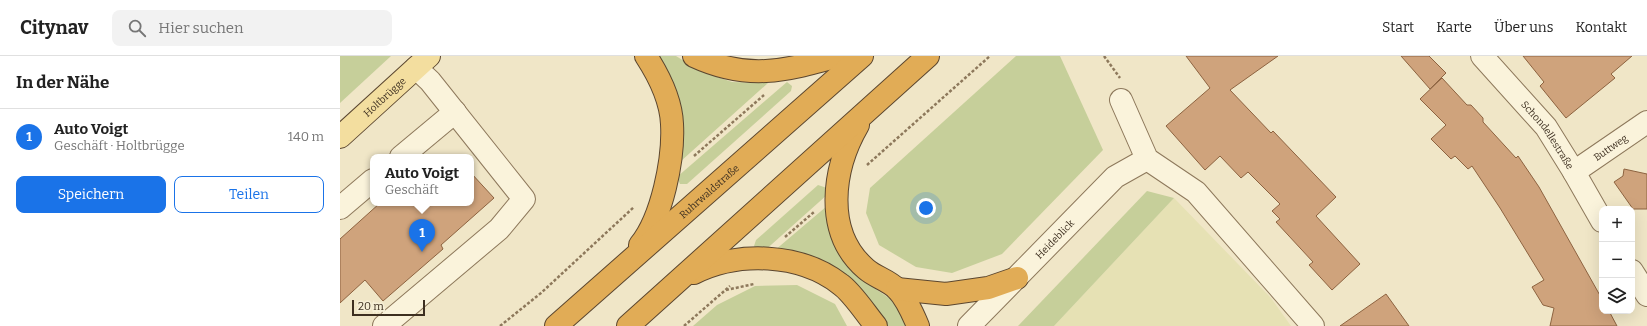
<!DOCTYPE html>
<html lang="de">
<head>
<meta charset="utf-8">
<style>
	body { margin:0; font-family:Bitter,serif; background:#f2f2f2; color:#222 }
	.controls { position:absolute; right:12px; bottom:12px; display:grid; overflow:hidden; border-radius:8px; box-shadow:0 4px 16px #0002 }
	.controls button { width:36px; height:36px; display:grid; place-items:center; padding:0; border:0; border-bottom:1px solid #e0e0e0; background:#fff; color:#222; font:20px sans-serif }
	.scale { position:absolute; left:12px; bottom:10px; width:73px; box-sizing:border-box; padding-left:4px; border:2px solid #3d2f20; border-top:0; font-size:11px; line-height:14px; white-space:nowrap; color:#3d2f20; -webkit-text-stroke:3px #f7f0d7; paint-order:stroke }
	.you { position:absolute; left:586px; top:152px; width:14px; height:14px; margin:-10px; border:3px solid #fff; border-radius:50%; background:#1a73e8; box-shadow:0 0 0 6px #1a73e833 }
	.badge { display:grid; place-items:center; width:26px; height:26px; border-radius:50%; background:#1a73e8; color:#fff; font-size:13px; font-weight:700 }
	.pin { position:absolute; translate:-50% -33px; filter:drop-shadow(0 1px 2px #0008) }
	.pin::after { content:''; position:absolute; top:21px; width:14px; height:12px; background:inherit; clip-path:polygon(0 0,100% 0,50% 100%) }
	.popup { position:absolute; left:30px; top:98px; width:104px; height:52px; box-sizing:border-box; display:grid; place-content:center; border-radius:8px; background:#fff; filter:drop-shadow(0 1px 3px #0005); font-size:13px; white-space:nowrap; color:#767676 }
	.popup b { font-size:15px; color:#222 }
	.popup::after { content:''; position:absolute; left:50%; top:100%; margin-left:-8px; border:8px solid transparent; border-top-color:#fff }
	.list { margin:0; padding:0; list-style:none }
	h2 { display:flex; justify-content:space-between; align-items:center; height:52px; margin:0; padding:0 16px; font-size:17px }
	h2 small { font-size:13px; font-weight:400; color:#767676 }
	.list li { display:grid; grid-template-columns:26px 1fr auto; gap:12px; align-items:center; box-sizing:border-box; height:56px; padding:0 16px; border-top:1px solid #e0e0e0 }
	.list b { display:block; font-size:15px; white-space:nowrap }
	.list p { margin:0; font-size:13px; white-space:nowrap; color:#767676 }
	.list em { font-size:13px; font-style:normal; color:#767676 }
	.actions { display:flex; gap:8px; padding:12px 16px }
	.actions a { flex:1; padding:9px 0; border:1px solid #1a73e8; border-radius:8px; text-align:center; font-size:14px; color:#1a73e8 }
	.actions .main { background:#1a73e8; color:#fff }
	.icon { flex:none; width:22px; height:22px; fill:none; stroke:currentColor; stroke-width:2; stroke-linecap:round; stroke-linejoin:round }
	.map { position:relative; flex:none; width:1307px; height:270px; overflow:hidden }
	header { display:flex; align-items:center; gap:24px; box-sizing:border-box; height:56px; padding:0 20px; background:#fff; border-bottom:1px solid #e0e0e0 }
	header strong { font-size:19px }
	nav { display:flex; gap:22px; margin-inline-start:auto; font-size:14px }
	.search { width:280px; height:36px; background:#f2f2f2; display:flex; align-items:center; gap:10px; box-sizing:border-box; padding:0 14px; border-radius:8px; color:#767676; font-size:15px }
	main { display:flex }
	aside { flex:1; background:#fff }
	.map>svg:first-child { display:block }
</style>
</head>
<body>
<header>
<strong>Citynav</strong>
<div class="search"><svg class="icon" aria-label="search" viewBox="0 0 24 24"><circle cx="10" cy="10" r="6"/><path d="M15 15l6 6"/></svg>Hier suchen</div>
<nav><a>Start</a><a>Karte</a><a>Über uns</a><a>Kontakt</a></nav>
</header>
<main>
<aside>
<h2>In der Nähe<small></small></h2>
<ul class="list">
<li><span class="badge">1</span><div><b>Auto Voigt</b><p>Geschäft · Holtbrügge</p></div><em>140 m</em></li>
</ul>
<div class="actions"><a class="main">Speichern</a><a>Teilen</a></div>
</aside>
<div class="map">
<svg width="1307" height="270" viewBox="0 0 1307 270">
	<rect width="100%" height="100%" fill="#f0e6c7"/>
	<path fill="#e6e1b4" d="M834 142 931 242 951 270H714Z"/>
	<g fill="#c6cf9a">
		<path d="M0 0H51L0 47Z"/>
		<path d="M318 0H336L360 15 392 26 428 27 341 105 343 69 336 34Z"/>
		<path d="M676 0H720L763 94 662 198 612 217 576 211 539 189 526 157 530 132Z"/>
		<path d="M447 26 452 30 451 35 347 128H340L337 121Z"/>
		<path d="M478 129 487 132 488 138 422 197 417 196 414 190 416 184Z"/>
		<path d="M807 135 834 142 714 270H678Z"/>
		<path d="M487 150 522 224 549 242 563 258 569 270H544C521 238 506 209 465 198 455 196 444 196 434 195Z"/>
		<path d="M457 229 495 248 507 270H353L377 249 415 230Z"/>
	</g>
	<g fill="#cfa37c" stroke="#8d6340">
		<path d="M846 0H938L890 34 931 77 933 75 996 141 976 160 1020 208 992 234 969 209 973 206 936 166 940 163 932 155 940 148 908 116 901 122 880 100 865 114 826 70 870 32Z"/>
		<path d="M1061 0H1089L1106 17 1090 33Z"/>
		<path d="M1183 0H1292L1271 18 1275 22 1226 62 1200 30 1204 26Z"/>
		<path d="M1102 22 1127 49H1131L1143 62V66L1176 102 1178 100 1199 131 1262 243V255H1269L1277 270H1210L1214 252 1203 249 1192 231 1204 224 1160 152 1132 110 1128 113 1115 100 1111 103 1091 83 1106 69 1080 43Z"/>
		<path d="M1284 113 1307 118V153H1293L1274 126 1283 120Z"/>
		<path d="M131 117 154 142 101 189 103 193 43 245 25 224 0 247V183L40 147H131Z"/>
		<path d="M1046 238 1069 270H1000Z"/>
	</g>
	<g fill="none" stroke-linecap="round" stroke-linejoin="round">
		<g stroke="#8d785b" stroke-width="24">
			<g id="minor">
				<path id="s1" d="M1142 0 1206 71 1234 116 1262 165"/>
				<path d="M781 44 807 103 856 136 973 270"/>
				<path d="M61 101 115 56"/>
				<path id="s2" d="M1234 116 1307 66"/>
				<path d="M0 152 33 124"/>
				<path d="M1292 215 1307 239"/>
				<path d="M44 270 159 173 184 143 90 25 76 12"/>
				<path id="s3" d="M629 270 775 121 807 103"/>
			</g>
		</g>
		<g stroke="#5b462f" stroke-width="24">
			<g id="major">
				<path id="s4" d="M0 81 89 0"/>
			</g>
		</g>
		<g stroke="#5b462f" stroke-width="24">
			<g id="highway">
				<path d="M354 0C408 25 444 15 499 0"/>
				<path d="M518 69C493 112 483 176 526 213 535 221 548 224 557 233 566 242 573 258 578 270"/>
				<path d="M300 189C322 162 334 103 332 68 331 44 319 20 306 0"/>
				<path d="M354 217C398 195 460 197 500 228 512 236 526 258 536 270"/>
				<path d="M557 233 606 238 648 232 677 222"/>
				<path id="s5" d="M216 270 522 0"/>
				<path d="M288 270 588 0"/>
			</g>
		</g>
		<g stroke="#8d785b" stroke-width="2.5" stroke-dasharray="3 2" stroke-linecap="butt">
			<path d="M764 0 780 22"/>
			<path d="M354 100 424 39"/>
			<path d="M527 109 650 0"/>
			<path d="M445 181 474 156"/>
			<path d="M386 234 414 228"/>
			<path d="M160 270 201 237 294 151"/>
			<path d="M344 270 390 230"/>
		</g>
		<use href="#minor" stroke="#faf3db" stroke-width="22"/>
		<use href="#major" stroke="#f3de9f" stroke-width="22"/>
		<use href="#highway" stroke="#e1ac56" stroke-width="22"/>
	</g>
	<g text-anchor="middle" stroke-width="3.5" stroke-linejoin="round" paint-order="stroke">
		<g font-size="10" fill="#3d2f20" stroke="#f7f0d7">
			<text dy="4" stroke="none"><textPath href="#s4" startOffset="60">Holtbrügge</textPath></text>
			<text dy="4" stroke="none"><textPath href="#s1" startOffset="103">Schondellestraße</textPath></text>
			<text dy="4" stroke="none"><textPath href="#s2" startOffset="44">Buttweg</textPath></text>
			<text dy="4" stroke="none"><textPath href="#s5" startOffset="204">Ruhrwaldstraße</textPath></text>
			<text dy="4" stroke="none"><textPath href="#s3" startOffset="122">Heideblick</textPath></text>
		</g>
	</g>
</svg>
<div class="controls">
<button>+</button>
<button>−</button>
<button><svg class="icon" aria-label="layers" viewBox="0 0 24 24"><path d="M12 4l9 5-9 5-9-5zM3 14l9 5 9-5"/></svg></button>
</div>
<div class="scale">20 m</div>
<div class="you"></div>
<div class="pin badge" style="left:82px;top:196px">1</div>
<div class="popup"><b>Auto Voigt</b>Geschäft</div>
</div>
</main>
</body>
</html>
